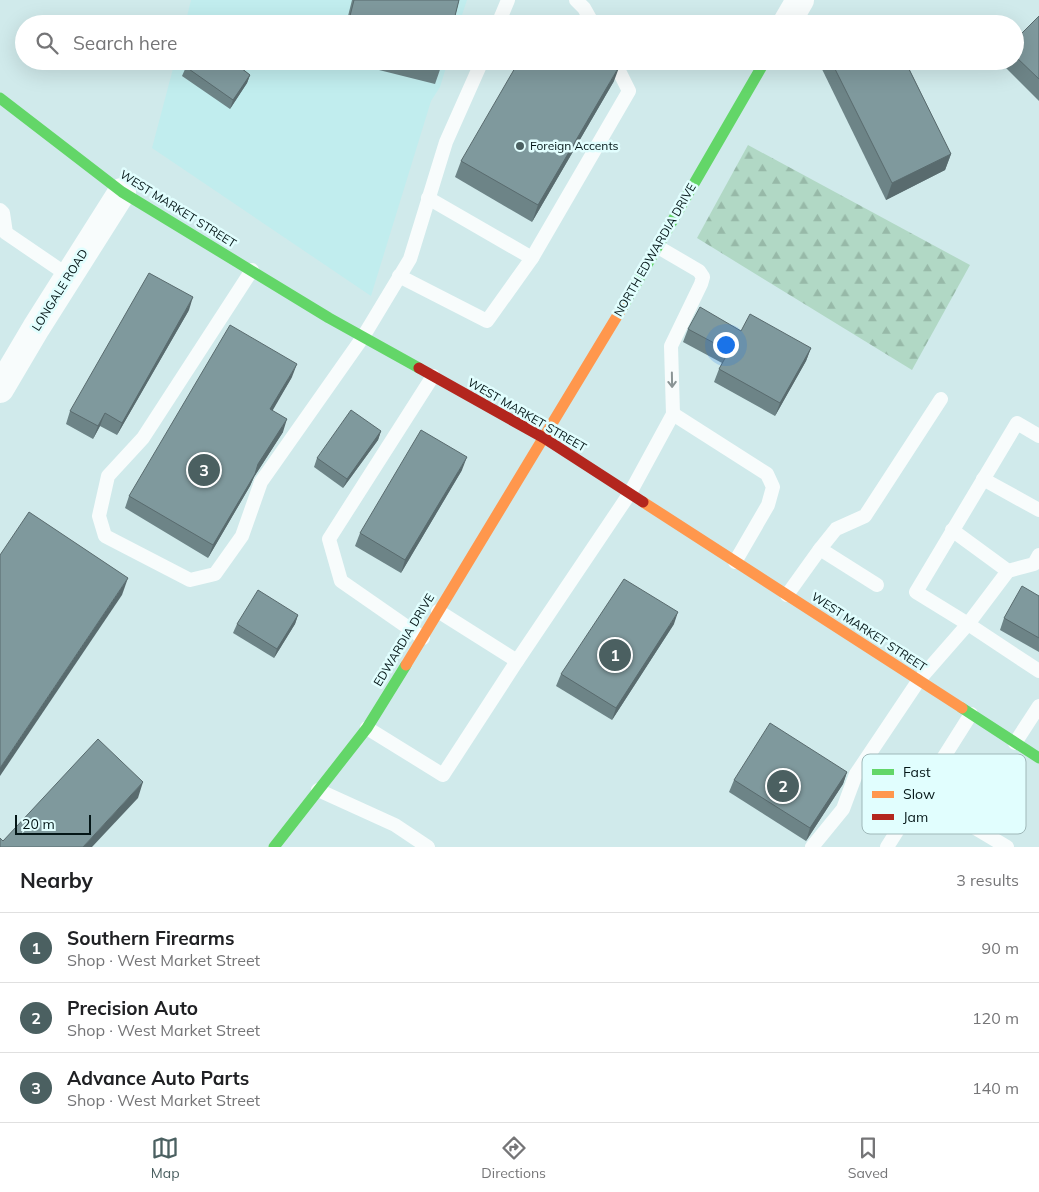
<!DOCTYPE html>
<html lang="en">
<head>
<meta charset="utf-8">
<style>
	body { margin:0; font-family:Mulish,sans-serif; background:#f6f6f6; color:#202124 }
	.scale { position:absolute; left:15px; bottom:12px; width:76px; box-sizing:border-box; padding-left:5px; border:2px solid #041617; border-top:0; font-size:14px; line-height:18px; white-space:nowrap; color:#041617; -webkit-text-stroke:4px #e1fefe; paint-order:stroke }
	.you { position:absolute; left:725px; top:344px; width:18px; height:18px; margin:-12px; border:4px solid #fff; border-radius:50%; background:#1a73e8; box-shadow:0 0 0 8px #1a73e833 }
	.badge { display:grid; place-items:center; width:32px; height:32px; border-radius:50%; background:#4b6061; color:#fff; font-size:16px; font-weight:700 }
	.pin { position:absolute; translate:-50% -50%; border:2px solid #fff; box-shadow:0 1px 5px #0006 }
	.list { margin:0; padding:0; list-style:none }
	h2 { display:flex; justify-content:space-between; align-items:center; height:65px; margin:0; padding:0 20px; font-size:21px }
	h2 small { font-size:16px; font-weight:400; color:#757577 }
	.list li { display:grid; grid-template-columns:32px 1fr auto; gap:15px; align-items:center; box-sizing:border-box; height:70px; padding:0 20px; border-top:1px solid #e0e0e0 }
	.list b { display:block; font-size:19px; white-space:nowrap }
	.list p { margin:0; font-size:16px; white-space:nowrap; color:#757577 }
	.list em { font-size:16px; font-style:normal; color:#757577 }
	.icon { flex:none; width:28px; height:28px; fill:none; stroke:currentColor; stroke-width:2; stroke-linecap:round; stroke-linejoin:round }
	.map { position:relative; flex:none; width:1039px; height:847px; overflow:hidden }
	.search { position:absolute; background:#fff; box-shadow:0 5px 20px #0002; left:15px; right:15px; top:15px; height:55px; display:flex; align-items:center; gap:12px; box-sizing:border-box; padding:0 18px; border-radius:28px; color:#757577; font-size:19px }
	.sheet { height:275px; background:#fff }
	nav { display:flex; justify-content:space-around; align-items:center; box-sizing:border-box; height:70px; border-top:1px solid #e0e0e0; background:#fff; font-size:14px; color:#757577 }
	nav a { display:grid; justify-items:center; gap:2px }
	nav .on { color:#4b6061 }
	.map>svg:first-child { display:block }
</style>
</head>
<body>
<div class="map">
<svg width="1039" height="847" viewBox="0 0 1039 847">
	<defs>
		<pattern id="forest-firs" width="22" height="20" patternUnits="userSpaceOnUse" patternTransform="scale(1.25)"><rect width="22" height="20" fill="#b1d8c5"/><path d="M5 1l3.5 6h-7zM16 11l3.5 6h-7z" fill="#97b9a8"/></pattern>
	</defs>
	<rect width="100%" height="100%" fill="#d0eaeb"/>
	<g fill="#c1edee">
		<path d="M191 0H467L459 24H185Z"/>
		<path d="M175 61H448L440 87 431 101 371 296 152 148Z"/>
	</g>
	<path fill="url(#forest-firs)" d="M748 145 970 265 912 370 697 238Z"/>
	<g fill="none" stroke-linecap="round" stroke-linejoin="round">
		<g stroke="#f8fcfc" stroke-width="14">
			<path d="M576 0 584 8 593 24"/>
			<path d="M498 24 508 0"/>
			<path d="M428 198 532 258 629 91 614 61"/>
			<path d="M0 210 3 213 6 233 69 276"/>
			<path d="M252 270 143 438 108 476 99 516 105 536 190 580 215 574 242 536 261 482 363 337 410 259 446 142 482 61"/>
			<path d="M399 276 487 321 532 258"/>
			<path d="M673 414 767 474 773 487 768 505 735 562"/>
			<path d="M983 479 1039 510"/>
			<path d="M952 530 1008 571 968 624 1039 671"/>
			<path d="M820 549 836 529 865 516 941 399"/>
			<path d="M1008 571 1034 564 1039 555"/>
			<path d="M787 595 820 549 877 585"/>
			<path d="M438 611 517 661 630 493 673 414 671 346 701 284 703 277 699 271 658 247"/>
			<path d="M423 638 341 581 329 539 433 376"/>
			<path d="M367 728 443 775 517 661"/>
			<path d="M1015 743 1039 706"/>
			<path d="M318 790 395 825 428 847"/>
			<path d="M920 795 1007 847"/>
			<path d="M812 847 843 809 856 774 919 680 968 624 916 592 1017 423 1039 436"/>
			<path d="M887 847 971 714"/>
		</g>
		<g stroke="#f8fcfc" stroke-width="28">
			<path d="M786 24 800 0"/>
			<path d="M0 389 36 328 122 192"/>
		</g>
		<g stroke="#63d668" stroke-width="11">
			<path d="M0 98 122 192 329 318 419 368"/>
			<path d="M622 308 765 61"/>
			<path d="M962 708 1039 758"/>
			<path d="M274 847 367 728 406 665"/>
		</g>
		<g stroke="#ff974d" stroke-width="11">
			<path d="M643 502 962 708"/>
			<path d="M406 665 622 308"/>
		</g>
		<path stroke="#b3261e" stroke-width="11" d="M419 368 544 438 643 502"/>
	</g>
	<g fill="#6d8487">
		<path d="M352 0H459L453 24H346Z"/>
		<path d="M1039 16V101L1002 64 1003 61H1015V40Z"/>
		<path d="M343 61H443L435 84Z"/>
		<path d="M818 61H905L951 154 945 170 886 200Z"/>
		<path d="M247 63 243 69 250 75 247 83 230 109 182 76 186 67Z"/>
		<path d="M614 81 532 222 455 177 461 161Z"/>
		<path d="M189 310 117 435 100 426 93 439 66 424 70 411Z"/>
		<path d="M688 329 741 331 811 348 806 361 775 416 714 382 719 369 722 363 683 342Z"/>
		<path d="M292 377 272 410 283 432 254 477 250 486 208 558 125 508 129 496Z"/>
		<path d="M381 431 378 440 343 488 314 467 317 458Z"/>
		<path d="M462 470 401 573 355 546 360 533Z"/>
		<path d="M1039 596V652L1000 630 1004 618Z"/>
		<path d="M298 615 295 624 274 658 233 633 237 624Z"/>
		<path d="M674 624 612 720 556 686 561 674Z"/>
		<path d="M847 772 843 784 806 841 729 792 734 780Z"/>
	</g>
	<g fill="#596b6e">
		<path d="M245 61H248L237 77 241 68Z"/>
		<path d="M620 65 614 81 532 222 538 205Z"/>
		<path d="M250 75 247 83 230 109 233 100Z"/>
		<path d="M951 154 945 170 886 200 892 183Z"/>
		<path d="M193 297 189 310 117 435 122 423Z"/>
		<path d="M811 348 806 361 775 416 780 403Z"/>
		<path d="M297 364 292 377 266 422 270 409Z"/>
		<path d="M105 413 100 426 93 439 98 426Z"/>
		<path d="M287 419 283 432 254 477 250 486 208 558 213 545 258 464Z"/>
		<path d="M381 431 378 440 343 488 347 479Z"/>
		<path d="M467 457 462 470 401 573 405 560Z"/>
		<path d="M128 578 122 595 0 776V768Z"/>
		<path d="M678 612 674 624 612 720 616 708Z"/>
		<path d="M298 615 295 624 274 658 277 649Z"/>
		<path d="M847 772 843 784 806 841 810 828Z"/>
		<path d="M143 782 138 798 92 847H83Z"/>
	</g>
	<g fill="#7f999d" stroke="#596b6e">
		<path d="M354 0H459L453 24H348Z"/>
		<path d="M883 16 886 24H867Z"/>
		<path d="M1039 16V79L1015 56V40Z"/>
		<path d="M545 17 556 24H541Z"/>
		<path d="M190 61H245L241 68 250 75 233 100 186 67Z"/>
		<path d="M414 61H443L441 68Z"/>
		<path d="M519 61H618L620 65 538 205 461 161Z"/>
		<path d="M831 61H905L951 154 892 183Z"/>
		<path d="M149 273 193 297 122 423 105 413 98 426 70 411Z"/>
		<path d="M700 307 741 331 750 314 811 348 780 403 719 369 729 351 688 329Z"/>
		<path d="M230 325 297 364 270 409 287 419 258 464 255 474 213 545 129 496Z"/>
		<path d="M351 410 381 431 347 479 317 458Z"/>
		<path d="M421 430 467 457 405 560 360 533Z"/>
		<path d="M29 512 128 578 0 768V555Z"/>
		<path d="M624 579 678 612 616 708 561 674Z"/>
		<path d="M1022 586 1039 596V638L1004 618Z"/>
		<path d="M258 590 298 615 277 649 237 624Z"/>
		<path d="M770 723 847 772 810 828 734 780Z"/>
		<path d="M98 739 143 782 83 847H0V838L3 841Z"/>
	</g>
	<defs><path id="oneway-shaft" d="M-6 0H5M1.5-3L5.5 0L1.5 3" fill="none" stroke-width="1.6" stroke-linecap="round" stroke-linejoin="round" transform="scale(1.25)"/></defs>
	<use stroke="#8a9495" href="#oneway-shaft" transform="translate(672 380) rotate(89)"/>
	<circle fill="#4b6061" stroke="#e1fefe" stroke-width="2" cx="520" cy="146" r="5"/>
	<g text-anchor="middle" stroke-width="5" stroke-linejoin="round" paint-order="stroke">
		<g font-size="12" fill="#041617" stroke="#e1fefe" text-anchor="start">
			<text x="530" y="150">Foreign Accents</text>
		</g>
		<g font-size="12" fill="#041617" stroke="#e1fefe">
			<text transform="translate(178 209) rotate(32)" y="4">WEST MARKET STREET</text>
			<text transform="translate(655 250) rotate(-60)" y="4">NORTH EDWARDIA DRIVE</text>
			<text transform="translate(60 290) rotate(-58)" y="4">LONGALE ROAD</text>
			<text transform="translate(527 415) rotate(30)" y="4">WEST MARKET STREET</text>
			<text transform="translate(869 632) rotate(33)" y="4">WEST MARKET STREET</text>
			<text transform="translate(404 640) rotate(-59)" y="4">EDWARDIA DRIVE</text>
		</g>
	</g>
	<rect x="862" y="754" width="164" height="80" rx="8" fill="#e1fefe" stroke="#9fb8b9" stroke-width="1"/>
	<rect x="872" y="769" width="22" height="6" fill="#63d668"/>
	<rect x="872" y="791" width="22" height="7" fill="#ff974d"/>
	<rect x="872" y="814" width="22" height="6" fill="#b3261e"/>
	<g font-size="14" fill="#041617">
		<text x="903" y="777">Fast</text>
		<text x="903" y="799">Slow</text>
		<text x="903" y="822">Jam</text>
	</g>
</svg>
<div class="scale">20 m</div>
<div class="you"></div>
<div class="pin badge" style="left:615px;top:655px">1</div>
<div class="pin badge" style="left:783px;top:786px">2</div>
<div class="pin badge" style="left:204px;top:470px">3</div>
<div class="search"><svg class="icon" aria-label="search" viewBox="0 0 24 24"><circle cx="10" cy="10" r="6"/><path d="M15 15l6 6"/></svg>Search here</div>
</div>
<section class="sheet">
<h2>Nearby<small>3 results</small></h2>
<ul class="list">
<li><span class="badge">1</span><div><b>Southern Firearms</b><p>Shop · West Market Street</p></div><em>90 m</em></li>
<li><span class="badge">2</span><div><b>Precision Auto</b><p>Shop · West Market Street</p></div><em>120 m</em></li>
<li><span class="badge">3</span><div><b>Advance Auto Parts</b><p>Shop · West Market Street</p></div><em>140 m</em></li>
</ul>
</section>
<nav>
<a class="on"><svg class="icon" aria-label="map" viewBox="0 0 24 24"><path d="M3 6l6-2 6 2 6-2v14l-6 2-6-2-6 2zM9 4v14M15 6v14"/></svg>Map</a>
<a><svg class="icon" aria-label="directions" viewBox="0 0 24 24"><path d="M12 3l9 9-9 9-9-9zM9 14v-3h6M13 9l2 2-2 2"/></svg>Directions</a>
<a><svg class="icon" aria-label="saved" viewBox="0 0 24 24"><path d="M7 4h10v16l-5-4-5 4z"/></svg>Saved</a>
</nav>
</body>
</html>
